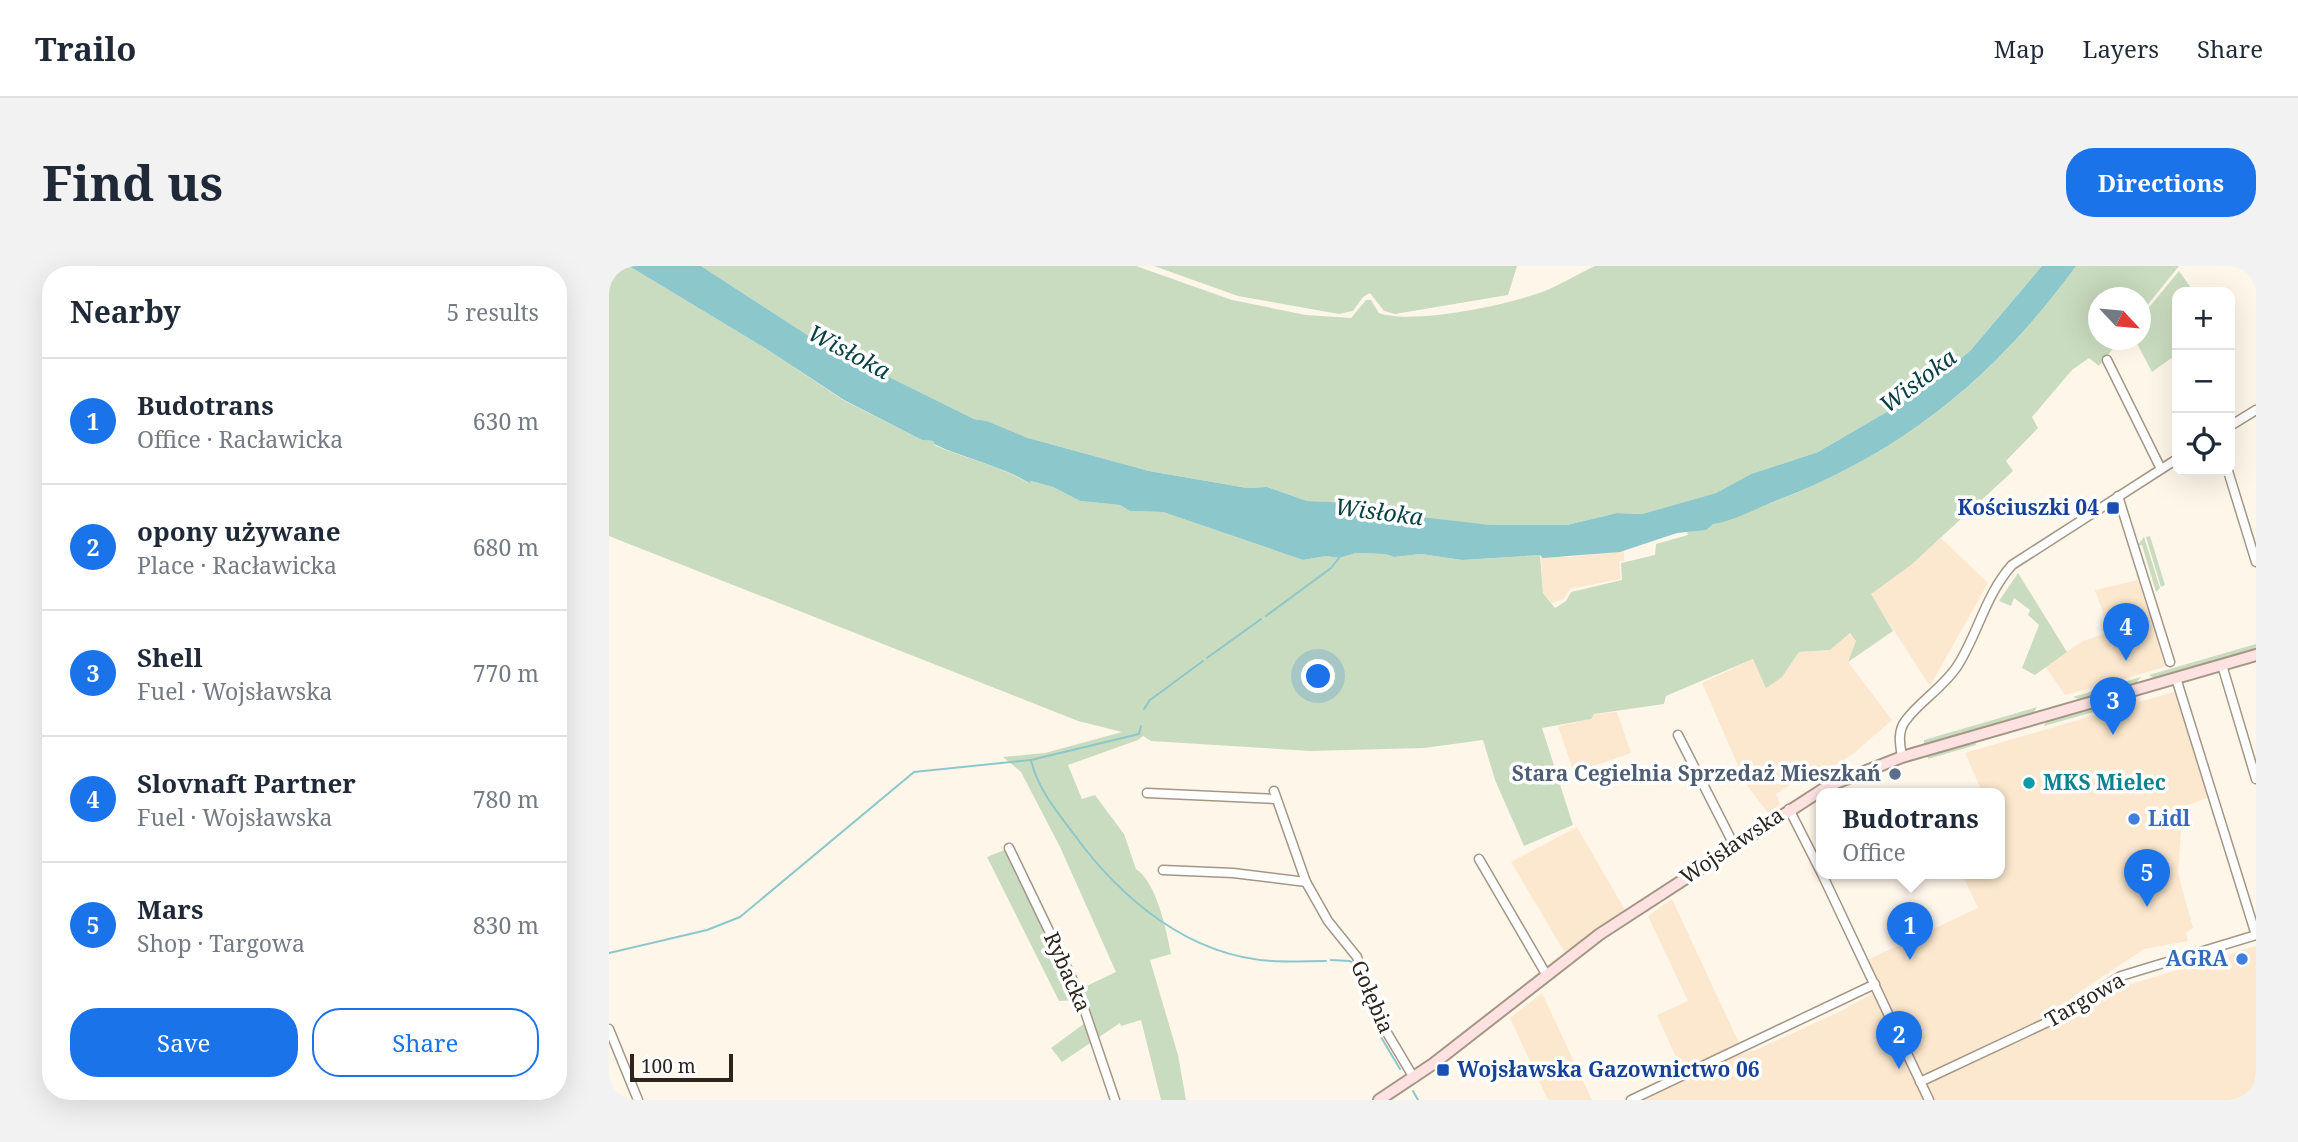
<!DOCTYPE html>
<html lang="en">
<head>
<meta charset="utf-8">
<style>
	body { margin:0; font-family:"Noto Serif",serif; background:#f2f2f3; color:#1f2937 }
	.controls { position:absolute; right:21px; top:21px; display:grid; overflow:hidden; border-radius:14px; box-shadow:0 7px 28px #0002 }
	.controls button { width:63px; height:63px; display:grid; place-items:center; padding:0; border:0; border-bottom:2px solid #e0e1e3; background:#fff; color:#1f2937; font:35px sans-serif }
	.compass { position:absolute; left:1479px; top:21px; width:63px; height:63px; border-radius:50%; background:#fff; box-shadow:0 7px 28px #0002; rotate:116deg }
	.scale { position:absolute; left:21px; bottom:18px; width:103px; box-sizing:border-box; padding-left:7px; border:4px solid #2b251e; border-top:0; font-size:19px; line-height:24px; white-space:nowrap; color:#2b251e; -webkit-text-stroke:5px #fff; paint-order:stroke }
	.you { position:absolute; left:710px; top:411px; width:24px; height:24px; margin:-18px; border:5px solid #fff; border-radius:50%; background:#1a73e8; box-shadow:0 0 0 10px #1a73e833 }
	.badge { display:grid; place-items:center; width:46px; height:46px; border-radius:50%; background:#1a73e8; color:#fff; font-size:23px; font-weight:700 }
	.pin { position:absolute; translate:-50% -58px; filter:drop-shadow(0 2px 4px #0008) }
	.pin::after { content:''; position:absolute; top:37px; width:24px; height:21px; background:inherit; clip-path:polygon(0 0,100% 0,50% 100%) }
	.popup { position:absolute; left:1207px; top:522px; width:189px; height:91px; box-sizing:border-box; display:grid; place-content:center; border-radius:14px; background:#fff; filter:drop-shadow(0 2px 5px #0005); font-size:23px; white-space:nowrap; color:#747a83 }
	.popup b { font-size:26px; color:#1f2937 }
	.popup::after { content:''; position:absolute; left:50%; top:100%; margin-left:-14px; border:14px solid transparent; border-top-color:#fff }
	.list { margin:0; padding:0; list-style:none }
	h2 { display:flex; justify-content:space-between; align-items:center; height:91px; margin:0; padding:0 28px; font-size:30px }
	h2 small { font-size:23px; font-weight:400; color:#747a83 }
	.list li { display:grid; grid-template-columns:46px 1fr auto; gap:21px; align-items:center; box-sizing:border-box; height:126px; padding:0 28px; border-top:2px solid #e0e1e3 }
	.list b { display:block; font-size:26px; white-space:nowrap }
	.list p { margin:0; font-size:23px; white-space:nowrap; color:#747a83 }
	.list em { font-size:23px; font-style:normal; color:#747a83 }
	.actions { display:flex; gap:14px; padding:21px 28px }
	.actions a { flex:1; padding:16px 0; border:2px solid #1a73e8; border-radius:28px; text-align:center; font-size:24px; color:#1a73e8 }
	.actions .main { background:#1a73e8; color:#fff }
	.icon { flex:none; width:38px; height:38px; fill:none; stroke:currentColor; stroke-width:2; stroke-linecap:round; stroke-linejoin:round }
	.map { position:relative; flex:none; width:1647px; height:834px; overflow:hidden; border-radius:28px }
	header { display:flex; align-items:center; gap:42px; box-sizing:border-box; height:98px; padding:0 35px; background:#fff; border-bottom:2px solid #e0e1e3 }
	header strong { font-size:33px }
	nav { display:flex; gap:38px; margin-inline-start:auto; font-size:24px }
	.intro { display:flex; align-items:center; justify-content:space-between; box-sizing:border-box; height:168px; padding:0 42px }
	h1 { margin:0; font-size:49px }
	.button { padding:18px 32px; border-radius:28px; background:#1a73e8; color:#fff; font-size:24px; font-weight:700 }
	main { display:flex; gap:42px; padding:0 42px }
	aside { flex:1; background:#fff; border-radius:28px; box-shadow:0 7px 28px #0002 }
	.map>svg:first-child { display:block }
</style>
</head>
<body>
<header>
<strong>Trailo</strong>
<nav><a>Map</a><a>Layers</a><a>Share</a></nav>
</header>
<div class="intro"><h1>Find us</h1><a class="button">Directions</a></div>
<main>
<aside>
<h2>Nearby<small>5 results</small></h2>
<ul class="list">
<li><span class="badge">1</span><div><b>Budotrans</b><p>Office · Racławicka</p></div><em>630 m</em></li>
<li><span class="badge">2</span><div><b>opony używane</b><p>Place · Racławicka</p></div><em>680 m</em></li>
<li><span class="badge">3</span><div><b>Shell</b><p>Fuel · Wojsławska</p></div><em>770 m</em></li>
<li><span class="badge">4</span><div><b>Slovnaft Partner</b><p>Fuel · Wojsławska</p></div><em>780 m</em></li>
<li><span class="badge">5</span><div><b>Mars</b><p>Shop · Targowa</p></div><em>830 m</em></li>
</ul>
<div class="actions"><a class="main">Save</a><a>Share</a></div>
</aside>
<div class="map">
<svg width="1647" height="834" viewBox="0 0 1647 834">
	<rect width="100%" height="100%" fill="#fff6ea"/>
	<g fill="#fce8ce">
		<path d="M1332 272 1379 317 1321 420 1261 328Z"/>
		<path d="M1010 285H1015V295L1010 296 1012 313 961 323 955 333 943 337 934 327 932 290 962 291Z"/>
		<path d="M1529 314 1556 401 1456 429 1436 400 1474 375 1501 366 1486 324Z"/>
		<path d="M1241 367 1247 375 1239 396 1283 454 1245 487 1210 511 1205 504 1167 528 1171 538 1159 547 1137 518 1093 417 1144 393 1157 421 1173 411 1190 386 1221 384Z"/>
		<path d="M1575 423 1608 528 1574 541 1569 607 1584 662 1577 667 1579 675 1535 683 1466 729 1473 742 1509 722 1647 680V829L1636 834H1034L1128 789 1147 784 1232 745 1272 723 1258 694 1369 642 1353 608H1390V528H1374L1356 487Z"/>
		<path d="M1008 446 1022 487 965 507 949 460 982 453 985 448Z"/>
		<path d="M968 561 1016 644 956 687 902 596Z"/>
		<path d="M1063 633 1130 777 1073 805 1048 749 1079 735 1039 650Z"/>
		<path d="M933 727 983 834H939L901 752Z"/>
	</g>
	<g fill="#cadcbf">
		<path d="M0 0H20L156 82 234 134 313 174 324 175 325 179C356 193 391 199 419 217L422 215 444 221 471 235 511 239 521 245 554 246 694 294 717 290 730 292 747 287 776 288 785 291 812 288 853 294 931 289 934 327 946 342 957 335 962 326 1013 314 1012 297 1046 289 1047 278 1079 269 1078 266 1097 263 1103 258C1264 206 1367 137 1467 0H1570L1532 47V32H1490V74H1511L1490 100 1480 92 1463 104 1423 151 1429 162 1397 195 1404 205 1302 299 1262 328 1284 365 1239 396 1247 375 1241 367 1221 384 1190 386 1173 411 1157 422 1144 393 1057 430 1055 438 985 448 982 453 933 462 964 559 915 580 886 514 874 474 815 482 701 485 542 475 534 470 529 474 459 499 473 533 486 529 515 568 527 603C547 615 558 666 562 688L541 694 569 789 577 834H552L532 754 512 760 511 757 453 796 442 782 476 757 468 734 450 735 378 591 400 582 469 724 507 706 451 581 412 506 394 491 436 487 513 466 469 455 0 270Z"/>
		<path d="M92 0H527L623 34 697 49 742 52 757 34H762L770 47C804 59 898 39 933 26 952 19 968 8 986 0H1433L1361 85 1312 126 1209 186 1142 208 1107 227 1033 248 1008 247 958 259H882L798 252C785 255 748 250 734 247L733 237 698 235 658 221 638 222 540 205 419 172 378 155 365 153 209 76Z"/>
		<path d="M545 0H908L899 29 786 48 775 45 761 27 754 31 744 45 730 48 629 30Z"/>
		<path d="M1570 5 1585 26H1568V88L1543 106 1526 74H1532V51Z"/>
		<path d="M1541 270 1556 319 1552 321 1537 271Z"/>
		<path d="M1535 271 1551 322 1547 326 1533 279 1528 280Z"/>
		<path d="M1409 307 1458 386 1426 409 1413 402 1430 359 1419 349 1421 344 1405 332 1402 340 1390 335Z"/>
		<path d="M1647 378V383L1546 413 1540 409Z"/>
		<path d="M1532 411 1526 418 1472 434 1464 431Z"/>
		<path d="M1502 436 1505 440 1435 460 1437 456Z"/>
		<path d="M1428 441 1424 448 1315 479V474Z"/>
		<path d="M1366 475 1367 479 1319 493 1318 489Z"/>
	</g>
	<path fill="#8cc7cc" d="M20 0H92L209 76 365 153 378 155 419 172 540 205 638 222 658 221 698 235 742 237 743 240 735 246C751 252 767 248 783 255L793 249 882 259H958L1008 247 1033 248 1107 227 1142 208 1209 186 1312 126 1361 85 1433 0H1467C1387 110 1296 185 1169 234 1148 242 1125 255 1104 258L1097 264 1068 267 1011 286 934 292 931 289 853 294 812 288 785 291 776 288 747 287 730 292 717 290 694 294 554 246 521 245 511 239 471 235 444 221 422 215 420 217C391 199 356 193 325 178L324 175 313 174 235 134 156 82Z"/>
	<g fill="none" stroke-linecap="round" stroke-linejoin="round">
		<g stroke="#8cc7cc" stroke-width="2">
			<path d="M657 350 722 302 730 292"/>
			<path d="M598 392 652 353"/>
			<path d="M535 443 541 434 594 395"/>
			<path d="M422 494C428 521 447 545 464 567 511 632 579 690 663 695 681 696 699 695 717 695"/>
			<path d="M0 687 98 664 131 651 305 506 422 494 530 468 532 460"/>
			<path d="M722 694 741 695 747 700"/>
			<path d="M749 705 769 766 791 803"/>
			<path d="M804 825 809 834"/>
		</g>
		<g stroke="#a49684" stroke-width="11">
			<g id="street">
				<path d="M1498 94 1552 203"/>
				<path d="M1621 160 1647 144"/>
				<path d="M1619 205 1647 296"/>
				<path d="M1509 230 1561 396"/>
				<path d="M1613 399 1647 513"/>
				<path d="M1567 412 1647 669"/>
				<path d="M1069 469 1125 579"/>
				<path d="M1293 491C1291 479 1288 465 1297 454 1312 434 1335 421 1349 399 1369 367 1377 328 1403 299L1568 193"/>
				<path d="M665 525 697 616 719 655 748 691 768 750 805 812"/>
				<path d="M538 527 666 533"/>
				<path d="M1180 543 1212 606"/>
				<path d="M400 582 469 725 506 834"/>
				<path d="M870 593 937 708"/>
				<path d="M554 604 624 607 697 616"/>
				<path d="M1213 608 1320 834"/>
				<path d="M0 763 29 834"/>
				<path d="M1311 816 1441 755 1512 710 1647 669"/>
				<path d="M1022 834 1266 718"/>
			</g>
		</g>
		<g stroke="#a49684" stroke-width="14">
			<path id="secondary" d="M770 834 824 798 991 668 1219 520 1293 491 1647 389"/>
		</g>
		<use href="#street" stroke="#fff" stroke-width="8"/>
		<use href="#secondary" stroke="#fee2e2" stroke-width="10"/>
	</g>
	<g fill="#1a4fb4" stroke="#fff" stroke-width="2.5">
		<rect x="1497" y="235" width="14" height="14" rx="3.5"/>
		<rect x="827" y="797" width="14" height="14" rx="3.5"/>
	</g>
	<circle fill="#5c6f8a" stroke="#fff" stroke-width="2.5" cx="1286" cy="508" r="7"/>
	<circle fill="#0f9aa8" stroke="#fff" stroke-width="2.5" cx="1420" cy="517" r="7"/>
	<g fill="#3f7fe0" stroke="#fff" stroke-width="2.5">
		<circle cx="1525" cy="553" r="7"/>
		<circle cx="1633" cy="693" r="7"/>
	</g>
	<g text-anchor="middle" stroke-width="7" stroke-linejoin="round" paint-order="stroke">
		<g font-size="21" font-weight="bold" fill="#164399" stroke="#fff" text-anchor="end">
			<text x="1490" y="249">Kościuszki 04</text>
			<text x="848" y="811" text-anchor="start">Wojsławska Gazownictwo 06</text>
		</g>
		<g font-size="21" font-weight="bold" fill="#4e5e75" stroke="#fff" text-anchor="end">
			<text x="1272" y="515">Stara Cegielnia Sprzedaż Mieszkań</text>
		</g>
		<g font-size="21" font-weight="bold" fill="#0d838f" stroke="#fff" text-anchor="start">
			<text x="1434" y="524">MKS Mielec</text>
		</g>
		<g font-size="21" font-weight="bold" fill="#366cbe" stroke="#fff" text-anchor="start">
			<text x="1539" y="560">Lidl</text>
			<text x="1619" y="700" text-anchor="end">AGRA</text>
		</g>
		<g font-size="21" fill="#2b251e" stroke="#fff">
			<text transform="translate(1123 580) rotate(-34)" y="7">Wojsławska</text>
			<text transform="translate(458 706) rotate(66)" y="7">Rybacka</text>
			<text transform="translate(763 731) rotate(67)" y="7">Gołębia</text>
			<text transform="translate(1476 734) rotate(-30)" y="7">Targowa</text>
		</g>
		<g font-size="23" font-style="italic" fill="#053f43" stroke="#fff">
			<text transform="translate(240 86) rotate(28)" y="8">Wisłoka</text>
			<text transform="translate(1309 115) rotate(-37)" y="8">Wisłoka</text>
			<text transform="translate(770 246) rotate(7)" y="8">Wisłoka</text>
		</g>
	</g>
</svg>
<div class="controls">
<button>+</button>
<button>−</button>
<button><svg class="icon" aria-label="locate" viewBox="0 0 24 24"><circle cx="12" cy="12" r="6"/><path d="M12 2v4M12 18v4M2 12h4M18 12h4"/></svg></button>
</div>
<svg class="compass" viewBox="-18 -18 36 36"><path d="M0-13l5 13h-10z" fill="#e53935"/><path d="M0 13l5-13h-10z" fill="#747a83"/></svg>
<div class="scale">100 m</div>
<div class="you"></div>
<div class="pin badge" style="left:1301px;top:694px">1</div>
<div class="popup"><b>Budotrans</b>Office</div>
<div class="pin badge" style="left:1290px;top:803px">2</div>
<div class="pin badge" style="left:1504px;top:469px">3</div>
<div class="pin badge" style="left:1517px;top:395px">4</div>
<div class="pin badge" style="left:1538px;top:641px">5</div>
</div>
</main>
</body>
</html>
